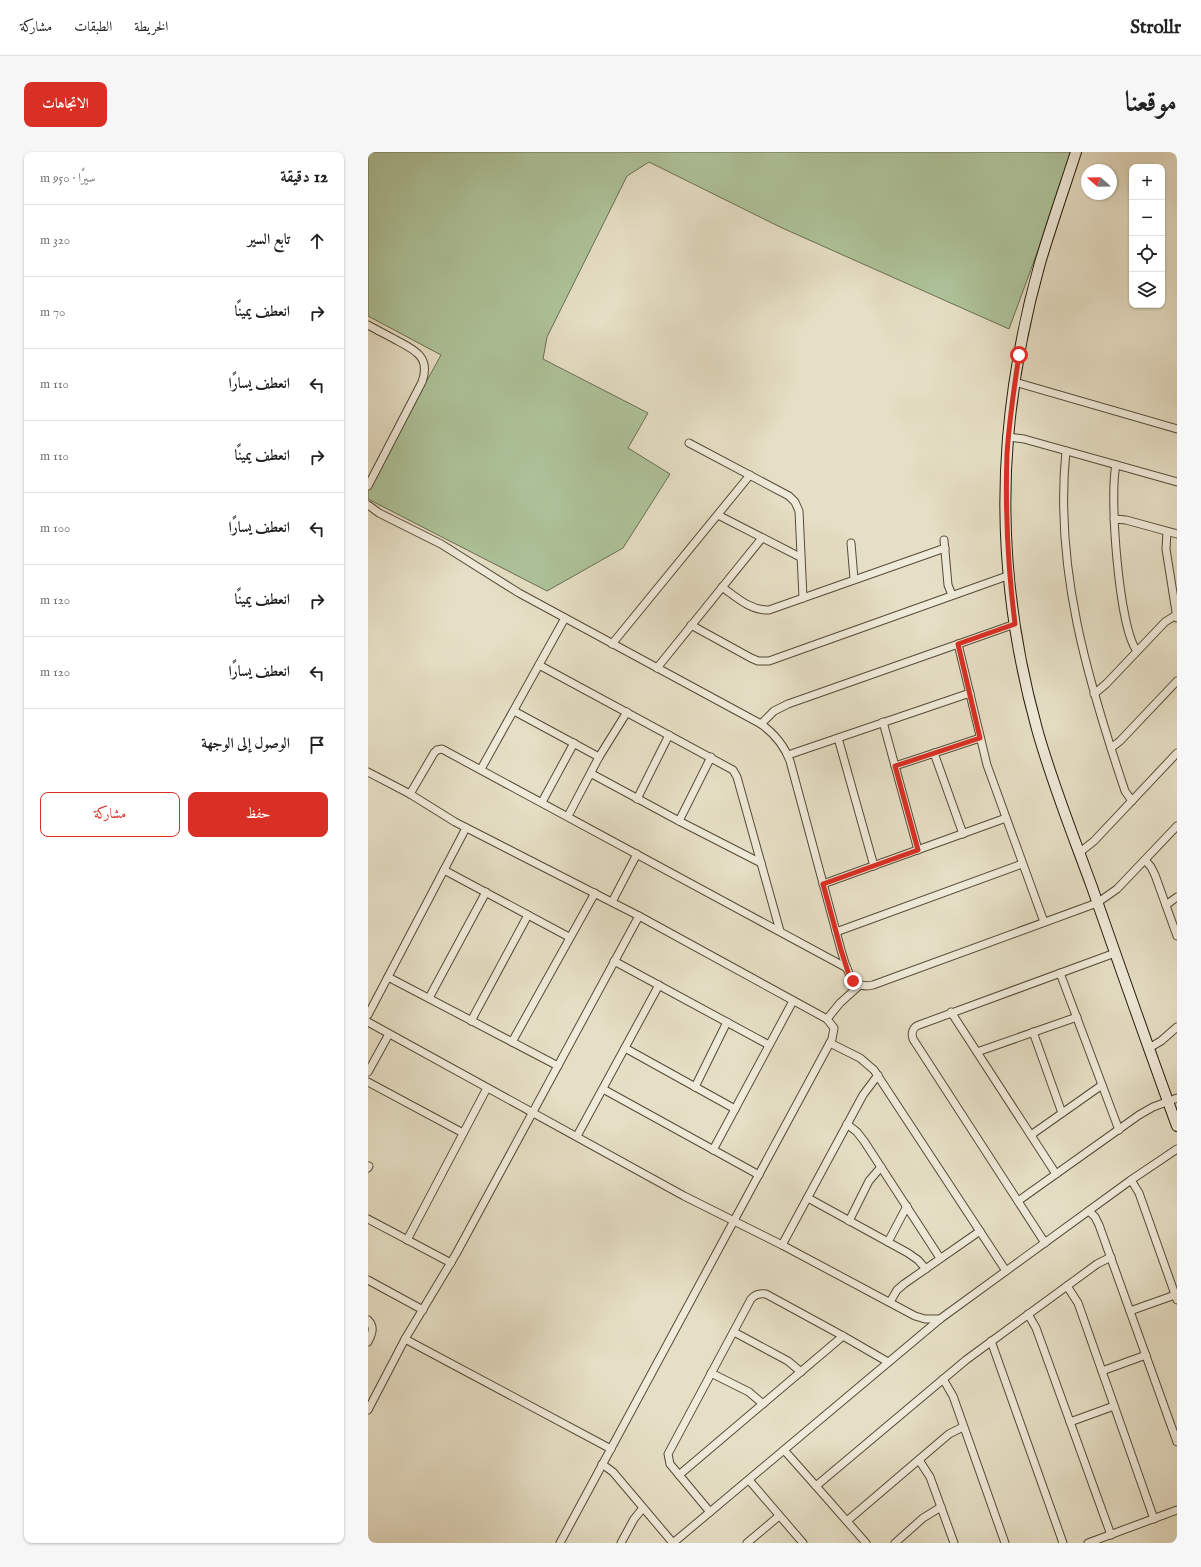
<!DOCTYPE html>
<html lang="ar">
<head>
<meta charset="utf-8">
<style>
	body { margin:0; font-family:"IM FELL English",Amiri,serif; background:#f6f6f6; color:#222; direction:rtl }
	.controls { position:absolute; right:12px; top:12px; display:grid; overflow:hidden; border-radius:8px; box-shadow:0 1px 3px #0004 }
	.controls button { width:36px; height:36px; display:grid; place-items:center; padding:0; border:0; border-bottom:1px solid #e0e0e0; background:#fff; color:#222; font:20px sans-serif }
	.compass { position:absolute; left:713px; top:12px; width:36px; height:36px; border-radius:50%; background:#fff; box-shadow:0 1px 3px #0004; rotate:290deg }
	.stop { position:absolute; width:12px; height:12px; margin:-9px; border:3px solid #d93025; border-radius:50%; background:#fff }
	.stop.end { background:#d93025; border-color:#fff; box-shadow:0 1px 4px #0008 }
	.list { margin:0; padding:0; list-style:none }
	h2 { display:flex; justify-content:space-between; align-items:center; height:52px; margin:0; padding:0 16px; font-size:17px }
	h2 small { font-size:13px; font-weight:400; color:#767676 }
	.list li { display:grid; grid-template-columns:26px 1fr auto; gap:12px; align-items:center; box-sizing:border-box; height:72px; padding:0 16px; border-top:1px solid #e0e0e0 }
	.list b { display:block; font-size:15px; white-space:nowrap }
	.list em { font-size:13px; font-style:normal; color:#767676 }
	.actions { display:flex; gap:8px; padding:12px 16px }
	.actions a { flex:1; padding:9px 0; border:1px solid #d93025; border-radius:8px; text-align:center; font-size:14px; color:#d93025 }
	.actions .main { background:#d93025; color:#fff }
	.icon { flex:none; width:22px; height:22px; fill:none; stroke:currentColor; stroke-width:2; stroke-linecap:round; stroke-linejoin:round }
	.map { position:relative; flex:none; width:809px; height:1391px; overflow:hidden; direction:ltr; border-radius:8px }
	header { display:flex; align-items:center; gap:24px; box-sizing:border-box; height:56px; padding:0 20px; background:#fff; border-bottom:1px solid #e0e0e0 }
	header strong { font-size:19px }
	nav { display:flex; gap:22px; margin-inline-start:auto; font-size:14px }
	.intro { display:flex; align-items:center; justify-content:space-between; box-sizing:border-box; height:96px; padding:0 24px }
	h1 { margin:0; font-size:28px }
	.button { padding:10px 18px; border-radius:8px; background:#d93025; color:#fff; font-size:14px; font-weight:700 }
	main { display:flex; gap:24px; padding:0 24px }
	aside { flex:1; background:#fff; border-radius:8px; box-shadow:0 1px 3px #0004 }
	.map>svg:first-child { display:block }
</style>
</head>
<body>
<header>
<strong>Strollr</strong>
<nav><a>الخريطة</a><a>الطبقات</a><a>مشاركة</a></nav>
</header>
<div class="intro"><h1>موقعنا</h1><a class="button">الاتجاهات</a></div>
<main>
<div class="map">
<svg width="809" height="1391" viewBox="0 0 809 1391">
	<rect width="100%" height="100%" fill="#e6dfc5"/>
	<filter id="stains"><feTurbulence type="fractalNoise" baseFrequency=".005" numOctaves="4"/><feColorMatrix values="0 0 0 0 .2 0 0 0 0 .09 0 0 0 0 .02 0 0 0 .5 -.17"/></filter>
	<radialGradient id="worn" r=".72"><stop offset=".6" stop-color="#630" stop-opacity="0"/><stop offset="1" stop-color="#630" stop-opacity=".3"/></radialGradient>
	<path fill="#aec39a" stroke="#6a6e51" d="M0 0H704L694 33 641 177 412 75 281 10 259 24 179 185 175 207 280 261 260 296 302 322 255 396 179 439 0 347V335L73 203 0 164Z"/>
	<g fill="none" stroke-linecap="round" stroke-linejoin="round">
		<g stroke="#554a37" stroke-width="9">
			<g id="street">
				<path d="M0 173C9 178 19 183 28 188 47 198 63 205 54 230L0 334"/>
				<path d="M647 230 809 277"/>
				<path d="M640 285 656 287 809 330"/>
				<path d="M321 291 421 344 427 350 431 359 435 446"/>
				<path d="M698 299C686 416 720 529 757 639L764 649"/>
				<path d="M748 313C741 343 751 477 769 499"/>
				<path d="M0 353 11 361 73 392 151 441 393 572C407 582 416 593 422 609L473 798C478 814 482 839 505 833L729 751 749 737 809 674"/>
				<path d="M350 363 432 405"/>
				<path d="M746 367 758 368 809 382"/>
				<path d="M799 380 798 397 809 466"/>
				<path d="M576 388 580 433 584 443"/>
				<path d="M483 391 486 427"/>
				<path d="M354 435C368 445 383 459 401 458L577 396"/>
				<path d="M323 473 383 506 390 509H401L642 423"/>
				<path d="M244 492 382 323"/>
				<path d="M590 492 619 613 676 770"/>
				<path d="M171 513 365 618 369 625 412 779"/>
				<path d="M289 516 394 386"/>
				<path d="M726 542 738 532 797 470 808 463"/>
				<path d="M146 559 231 605"/>
				<path d="M515 570 550 698"/>
				<path d="M393 572 406 559 420 552 647 472"/>
				<path d="M470 586 506 714"/>
				<path d="M743 596 752 589 809 529"/>
				<path d="M566 601 595 682"/>
				<path d="M420 603 602 541"/>
				<path d="M527 614 612 586"/>
				<path d="M113 617 197 466"/>
				<path d="M0 620 42 642 87 670 271 764 459 867 466 876 464 887 192 1391"/>
				<path d="M224 622 311 669 393 711"/>
				<path d="M42 642 66 601 69 598 74 597 479 816"/>
				<path d="M269 647 301 583"/>
				<path d="M174 650 206 591"/>
				<path d="M200 664 231 605 259 560"/>
				<path d="M311 669 343 605"/>
				<path d="M711 701 726 689 809 601"/>
				<path d="M777 708 783 715 787 723 809 784"/>
				<path d="M76 718 201 785"/>
				<path d="M455 732 638 666"/>
				<path d="M244 750 269 702"/>
				<path d="M798 753 809 745"/>
				<path d="M468 780 654 712"/>
				<path d="M246 809 401 893"/>
				<path d="M692 821 751 978"/>
				<path d="M20 825 190 914"/>
				<path d="M61 846 118 740"/>
				<path d="M583 860 688 1022"/>
				<path d="M0 863 98 676"/>
				<path d="M459 867 472 851 492 833"/>
				<path d="M103 869 160 763"/>
				<path d="M0 870 316 1044 414 1093 547 1164 557 1167H572"/>
				<path d="M665 880 694 961"/>
				<path d="M144 890 227 741"/>
				<path d="M462 891 492 906 506 918 638 1119"/>
				<path d="M257 896 367 957"/>
				<path d="M781 896 793 889 809 875"/>
				<path d="M609 900 709 865"/>
				<path d="M0 920 21 882"/>
				<path d="M0 930 95 981"/>
				<path d="M327 935 359 870"/>
				<path d="M235 937 391 1023"/>
				<path d="M479 972 489 980 496 989 572 1106"/>
				<path d="M663 983 734 933"/>
				<path d="M209 984 291 833"/>
				<path d="M345 998 425 849"/>
				<path d="M0 1016 1 1014"/>
				<path d="M763 1028 771 1041 809 1148"/>
				<path d="M440 1046 540 1101 550 1108 558 1117"/>
				<path d="M650 1049 771 963 785 955 809 946"/>
				<path d="M721 1059 727 1065 731 1073 809 1290"/>
				<path d="M0 1067 83 1111"/>
				<path d="M481 1069 501 1029 513 1015"/>
				<path d="M39 1088 119 936"/>
				<path d="M520 1090 539 1054"/>
				<path d="M677 1091 545 887C543 881 545 875 551 873L747 801"/>
				<path d="M414 1093 495 943 510 923"/>
				<path d="M0 1128 55 1158"/>
				<path d="M699 1134 710 1151 786 1367"/>
				<path d="M522 1150 529 1138 536 1132 612 1079"/>
				<path d="M762 1159 807 1143"/>
				<path d="M660 1162 668 1176 743 1383"/>
				<path d="M0 1168C7 1175 4 1182 0 1190"/>
				<path d="M366 1180 420 1209 433 1220"/>
				<path d="M37 1187 243 1297"/>
				<path d="M623 1189 695 1391"/>
				<path d="M734 1219 778 1203"/>
				<path d="M343 1221 381 1240 395 1252"/>
				<path d="M575 1227 585 1244 637 1391"/>
				<path d="M0 1258 37 1187 88 1102 271 764"/>
				<path d="M702 1270 746 1254"/>
				<path d="M416 1298 448 1334 498 1391"/>
				<path d="M551 1308 562 1325 586 1391"/>
				<path d="M234 1312 245 1320 305 1391"/>
				<path d="M311 1323 475 1184"/>
				<path d="M381 1328 435 1391"/>
				<path d="M448 1334 598 1208 729 1112 743 1105"/>
				<path d="M342 1360 302 1312 300 1302 383 1147C387 1142 392 1141 398 1142L475 1184 520 1210"/>
				<path d="M479 1369 581 1282 595 1275"/>
				<path d="M253 1391 266 1367 275 1356"/>
				<path d="M305 1391 572 1167 763 1028 809 997"/>
				<path d="M379 1391 411 1364"/>
				<path d="M527 1391 555 1366 573 1355"/>
				<path d="M720 1391 809 1358"/>
			</g>
		</g>
		<g stroke="#251908" stroke-width="12">
			<path id="secondary" d="M708 0C696 37 683 74 672 111 656 168 645 227 640 286 632 383 643 483 669 577 684 631 705 683 724 735 752 815 780 895 809 974"/>
		</g>
		<use href="#street" stroke="#efead9" stroke-width="7"/>
		<use href="#secondary" stroke="#efead9" stroke-width="10"/>
	</g>
	<g fill="none" stroke-linecap="round" stroke-linejoin="round">
		<path stroke="#d93025" stroke-width="5" d="M485 829 481 823 473 798 455 732 550 698 527 614 612 586 590 492 647 472C640 416 637 359 639 302 641 269 646 236 651 203"/>
	</g>
	<rect width="100%" height="100%" filter="url(#stains)"/>
	<rect width="100%" height="100%" fill="url(#worn)"/>
</svg>
<div class="controls">
<button>+</button>
<button>−</button>
<button><svg class="icon" aria-label="locate" viewBox="0 0 24 24"><circle cx="12" cy="12" r="6"/><path d="M12 2v4M12 18v4M2 12h4M18 12h4"/></svg></button>
<button><svg class="icon" aria-label="layers" viewBox="0 0 24 24"><path d="M12 4l9 5-9 5-9-5zM3 14l9 5 9-5"/></svg></button>
</div>
<svg class="compass" viewBox="-18 -18 36 36"><path d="M0-13l5 13h-10z" fill="#e53935"/><path d="M0 13l5-13h-10z" fill="#767676"/></svg>
<div class="stop" style="left:651px;top:203px"></div>
<div class="stop end" style="left:485px;top:829px"></div>
</div>
<aside>
<h2>12 دقيقة<small>سيرًا · 950 m</small></h2>
<ul class="list">
<li><svg class="icon" aria-label="ahead" viewBox="0 0 24 24"><path d="M12 20V5M6 11l6-6 6 6"/></svg><div><b>تابع السير</b></div><em>320 m</em></li>
<li><svg class="icon" aria-label="right" viewBox="0 0 24 24"><path d="M7 20v-9h11M14 6l5 5-5 5"/></svg><div><b>انعطف يمينًا</b></div><em>70 m</em></li>
<li><svg class="icon" aria-label="left" viewBox="0 0 24 24"><path d="M17 20v-9H6M10 6l-5 5 5 5"/></svg><div><b>انعطف يسارًا</b></div><em>110 m</em></li>
<li><svg class="icon" aria-label="right" viewBox="0 0 24 24"><path d="M7 20v-9h11M14 6l5 5-5 5"/></svg><div><b>انعطف يمينًا</b></div><em>110 m</em></li>
<li><svg class="icon" aria-label="left" viewBox="0 0 24 24"><path d="M17 20v-9H6M10 6l-5 5 5 5"/></svg><div><b>انعطف يسارًا</b></div><em>100 m</em></li>
<li><svg class="icon" aria-label="right" viewBox="0 0 24 24"><path d="M7 20v-9h11M14 6l5 5-5 5"/></svg><div><b>انعطف يمينًا</b></div><em>120 m</em></li>
<li><svg class="icon" aria-label="left" viewBox="0 0 24 24"><path d="M17 20v-9H6M10 6l-5 5 5 5"/></svg><div><b>انعطف يسارًا</b></div><em>120 m</em></li>
<li><svg class="icon" aria-label="arrive" viewBox="0 0 24 24"><path d="M6 21V4h12l-3 4 3 4H6"/></svg><div><b>الوصول إلى الوجهة</b></div></li>
</ul>
<div class="actions"><a class="main">حفظ</a><a>مشاركة</a></div>
</aside>
</main>
</body>
</html>
